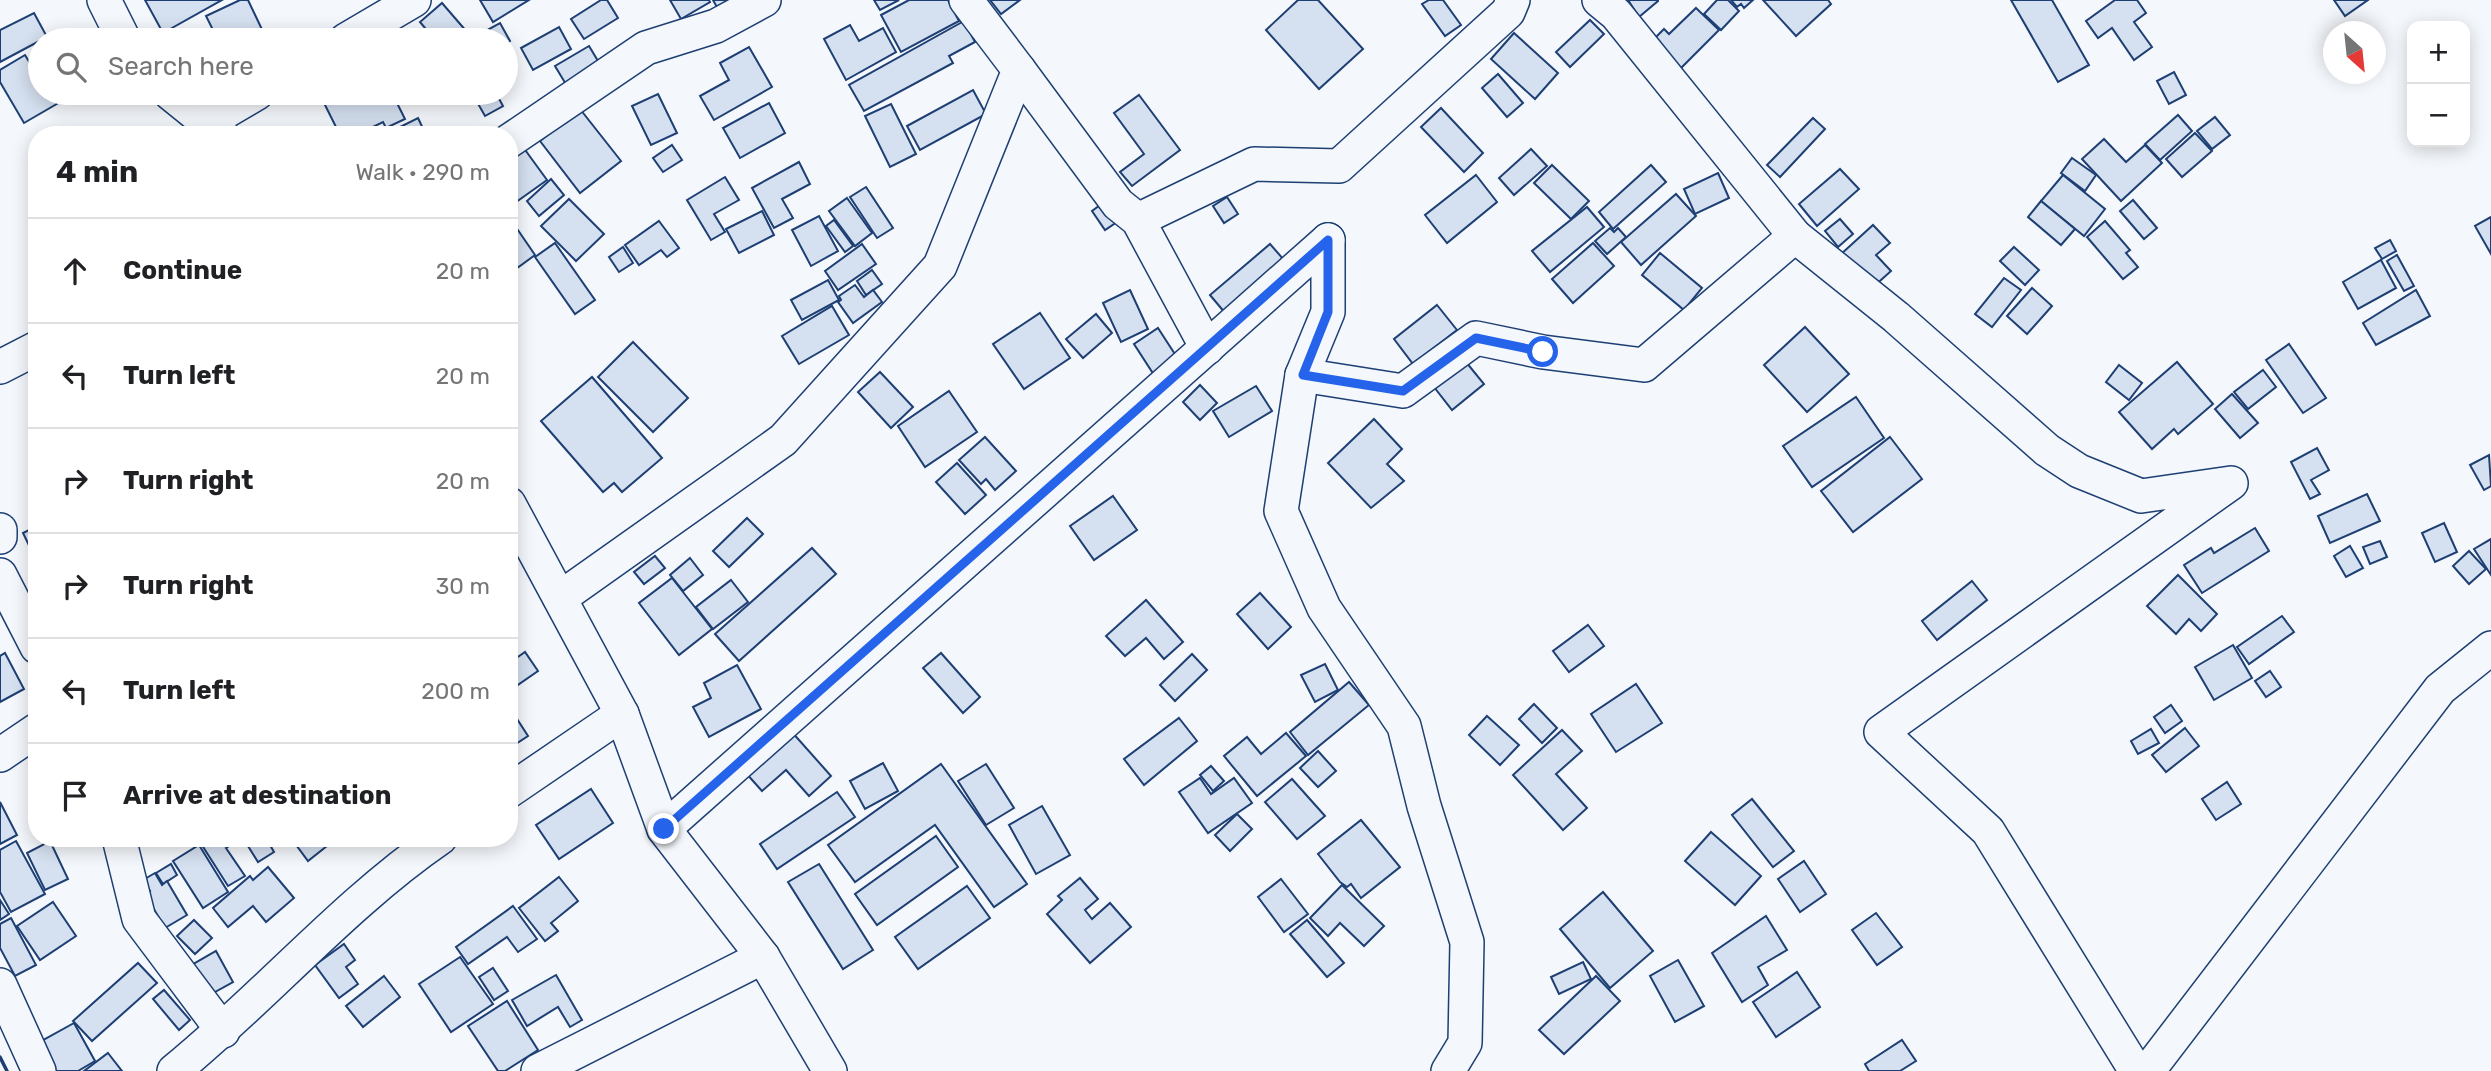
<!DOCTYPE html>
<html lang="en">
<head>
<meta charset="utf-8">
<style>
	body { margin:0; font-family:Rubik,sans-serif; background:#f2f2f2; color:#202124 }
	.controls { position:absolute; right:21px; top:21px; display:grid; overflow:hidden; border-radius:14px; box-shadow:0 4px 18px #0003 }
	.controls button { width:63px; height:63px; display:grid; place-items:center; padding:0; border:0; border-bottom:2px solid #e0e0e0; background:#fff; color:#202124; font:35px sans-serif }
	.compass { position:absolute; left:2323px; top:21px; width:63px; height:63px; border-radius:50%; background:#fff; box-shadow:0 4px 18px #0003; rotate:153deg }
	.stop { position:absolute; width:21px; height:21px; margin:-16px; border:5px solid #2563eb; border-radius:50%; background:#fff }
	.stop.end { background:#2563eb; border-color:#fff; box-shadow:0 2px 7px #0008 }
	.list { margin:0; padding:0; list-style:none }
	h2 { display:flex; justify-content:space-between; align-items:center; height:91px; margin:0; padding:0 28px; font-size:30px }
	h2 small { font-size:23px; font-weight:400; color:#757577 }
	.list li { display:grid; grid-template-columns:46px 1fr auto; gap:21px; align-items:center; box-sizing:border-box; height:105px; padding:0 28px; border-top:2px solid #e0e0e0 }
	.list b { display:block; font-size:26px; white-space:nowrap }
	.list em { font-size:23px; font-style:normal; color:#757577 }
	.icon { flex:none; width:38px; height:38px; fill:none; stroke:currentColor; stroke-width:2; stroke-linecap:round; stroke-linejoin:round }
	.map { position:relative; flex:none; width:2491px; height:1071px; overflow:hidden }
	.search { position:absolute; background:#fff; box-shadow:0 4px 18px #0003; left:28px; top:28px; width:490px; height:77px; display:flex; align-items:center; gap:18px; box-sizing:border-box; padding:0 24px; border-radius:38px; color:#757577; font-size:26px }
	.panel { position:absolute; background:#fff; box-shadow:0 4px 18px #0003; left:28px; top:126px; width:490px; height:721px; border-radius:28px }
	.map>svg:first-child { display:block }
</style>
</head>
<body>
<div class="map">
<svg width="2491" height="1071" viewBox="0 0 2491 1071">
	<rect width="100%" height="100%" fill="#f4f7fb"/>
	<g fill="#d5e0f0" stroke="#1d3f73" stroke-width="2">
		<path d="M145 0H222L163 33Z"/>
		<path d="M240 0H248L267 40H218L206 16Z"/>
		<path d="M480 0H529L493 22Z"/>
		<path d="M601 0H607L618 18 584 39 571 19Z"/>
		<path d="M670 0H709L710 2 681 19Z"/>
		<path d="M713 0H733L718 9Z"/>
		<path d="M874 0H899L880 10Z"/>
		<path d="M909 0H948L959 21 901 52 881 15Z"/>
		<path d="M990 0H1020L1001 14Z"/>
		<path d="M1298 0H1318L1363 49 1319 89 1266 30Z"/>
		<path d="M1429 0H1443L1461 25 1445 36 1422 4Z"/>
		<path d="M1628 0H1658V1L1639 17Z"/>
		<path d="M1717 0H1728L1739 11 1721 30 1704 14Z"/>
		<path d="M1731 0H1753L1744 8 1741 4 1737 7Z"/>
		<path d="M1763 0H1828L1831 4 1796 36Z"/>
		<path d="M2011 0H2052L2089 65 2058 82Z"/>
		<path d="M2115 0H2137L2146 13 2134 22 2152 47 2134 60 2112 28 2098 38 2086 21Z"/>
		<path d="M2334 0H2368L2345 16Z"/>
		<path d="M442 3 467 32 458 40H435L420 22Z"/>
		<path d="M1696 8 1719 30 1681 68 1652 41 1664 29 1669 34Z"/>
		<path d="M34 13 47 37 0 62V30Z"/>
		<path d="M1590 20 1604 34 1570 67 1556 52Z"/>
		<path d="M964 21 975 42 949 56 953 63 864 111 849 85Z"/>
		<path d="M500 23 510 41 506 44V40H469Z"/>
		<path d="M850 25 859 41 883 28 896 52 846 80 824 39Z"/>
		<path d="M559 27 571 49 533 70 521 48Z"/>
		<path d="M402 32 406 40H384Z"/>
		<path d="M1514 33 1558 73 1535 99 1491 59Z"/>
		<path d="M589 46 601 66 567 86 555 66Z"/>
		<path d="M749 47 772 87 714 120 700 96 729 80 720 63Z"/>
		<path d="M25 55 36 73 40 70V93H63L67 98 24 123 0 82V70Z"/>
		<path d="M2174 72 2186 95 2169 104 2157 81Z"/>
		<path d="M1498 74 1523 103 1507 117 1482 88Z"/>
		<path d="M973 90 986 114 920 150 907 126Z"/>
		<path d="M334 93H392L405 119 386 128 383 122 356 135H340L322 99Z"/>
		<path d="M472 93H496L503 106 485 116Z"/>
		<path d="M658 94 677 133 651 145 632 106Z"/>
		<path d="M1139 95 1180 150 1132 186 1120 172 1144 154 1114 113Z"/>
		<path d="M769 103 785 133 740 158 723 128Z"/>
		<path d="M891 104 916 154 890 167 865 116Z"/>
		<path d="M1441 108 1483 153 1464 172 1421 127Z"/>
		<path d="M580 109 621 161 580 193 540 141Z"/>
		<path d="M2178 115 2192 131 2160 160 2145 144Z"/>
		<path d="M2215 117 2230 135 2212 149 2197 131Z"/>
		<path d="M418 118 426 135H384Z"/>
		<path d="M1813 118 1825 129 1780 177 1767 165Z"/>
		<path d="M2195 133 2212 151 2182 177 2166 159Z"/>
		<path d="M2104 139 2126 162 2145 145 2162 163 2121 201 2082 159Z"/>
		<path d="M672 145 682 160 663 172 653 158Z"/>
		<path d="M523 147 547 180 512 205 509 157Z"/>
		<path d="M1531 149 1547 166 1514 195 1499 178Z"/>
		<path d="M2072 158 2096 175 2085 191 2061 173Z"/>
		<path d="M799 162 810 184 782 199 793 218 774 228 752 188Z"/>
		<path d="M1552 165 1589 201 1571 219 1534 183Z"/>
		<path d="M1651 165 1666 182 1613 229 1599 212Z"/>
		<path d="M1840 169 1859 189 1817 226 1799 204Z"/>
		<path d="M1718 173 1729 198 1695 214 1684 189Z"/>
		<path d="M1476 175 1497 202 1447 243 1425 215Z"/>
		<path d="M2063 175 2105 209 2084 236 2041 201Z"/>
		<path d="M725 177 739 200 714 214 725 232 711 240 687 200Z"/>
		<path d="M551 179 564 195 539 216 527 201Z"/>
		<path d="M866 187 893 228 877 238 850 197Z"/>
		<path d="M1676 194 1696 216 1641 265 1621 242Z"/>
		<path d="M1227 197 1238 214 1224 223 1213 206Z"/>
		<path d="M847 198 872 233 855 246 829 211Z"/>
		<path d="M569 199 604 234 576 261 541 226Z"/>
		<path d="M1107 200 1120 220 1105 230 1092 211Z"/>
		<path d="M2133 200 2157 228 2144 239 2120 211Z"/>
		<path d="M2041 201 2075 229 2061 245 2028 217Z"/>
		<path d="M1587 207 1604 227 1550 272 1532 251Z"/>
		<path d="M762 211 774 235 739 253 726 229Z"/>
		<path d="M819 216 838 251 811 266 792 230Z"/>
		<path d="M509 217 535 255 509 274Z"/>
		<path d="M2491 217V254L2475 226Z"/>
		<path d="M1840 219 1853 234 1838 247 1825 231Z"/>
		<path d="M834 220 853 246 845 252 826 226Z"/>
		<path d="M659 221 679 248 667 257 661 250 639 265 625 245Z"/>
		<path d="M2105 221 2130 250 2126 253 2138 267 2123 279 2087 237Z"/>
		<path d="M1873 225 1890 243 1876 255 1891 271 1871 289 1840 255Z"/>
		<path d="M1610 228 1614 232 1618 228 1626 237 1607 254 1595 241Z"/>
		<path d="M2390 240 2396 251 2382 259 2375 248Z"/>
		<path d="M555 243 595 300 575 314 535 257Z"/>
		<path d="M1593 243 1614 266 1573 303 1552 279Z"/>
		<path d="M862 244 876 264 838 290 825 271Z"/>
		<path d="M1270 244 1291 268 1231 320 1210 295Z"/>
		<path d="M623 247 633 263 619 272 609 257Z"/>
		<path d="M2014 247 2039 270 2025 285 2000 261Z"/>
		<path d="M1660 253 1702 288 1684 310 1642 275Z"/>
		<path d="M2397 255 2414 286 2404 291 2387 261Z"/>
		<path d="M2381 260 2396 288 2358 309 2343 282Z"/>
		<path d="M872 270 882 284 866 295 857 281Z"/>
		<path d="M2004 278 2021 290 1992 327 1975 314Z"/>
		<path d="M828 280 839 300 802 320 791 300Z"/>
		<path d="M855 285 864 297 873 290 882 302 853 323 838 302 841 300 839 296Z"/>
		<path d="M2032 288 2052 306 2027 334 2007 316Z"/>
		<path d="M1130 290 1148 329 1121 342 1103 303Z"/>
		<path d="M2416 290 2430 316 2376 345 2363 323Z"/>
		<path d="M1437 305 1457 330 1413 364 1394 339Z"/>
		<path d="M832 306 849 335 799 364 782 336Z"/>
		<path d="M1040 313 1070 358 1024 389 993 344Z"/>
		<path d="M1096 314 1112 333 1083 358 1066 339Z"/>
		<path d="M1805 327 1849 374 1807 412 1764 365Z"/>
		<path d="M1158 328 1180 362 1156 378 1134 344Z"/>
		<path d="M633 342 688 398 653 432 598 377Z"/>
		<path d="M2289 344 2326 398 2303 413 2266 360Z"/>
		<path d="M1466 362 1484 384 1452 410 1434 387Z"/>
		<path d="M2177 362 2213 404 2178 434 2174 429 2152 449 2119 412Z"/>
		<path d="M2119 365 2142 383 2129 400 2106 382Z"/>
		<path d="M2263 370 2276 387 2248 409 2234 392Z"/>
		<path d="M880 372 913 407 891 428 858 392Z"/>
		<path d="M592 377 662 458 622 492 614 483 603 492 541 421Z"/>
		<path d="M1200 385 1217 403 1200 420 1183 402Z"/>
		<path d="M1256 386 1272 411 1229 437 1213 411Z"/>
		<path d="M949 391 977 432 925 467 898 426Z"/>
		<path d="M2232 394 2258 423 2240 438 2215 409Z"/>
		<path d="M1856 397 1884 438 1812 487 1783 446Z"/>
		<path d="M1374 419 1402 449 1387 464 1404 481 1371 508 1328 463Z"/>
		<path d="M985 437 1016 471 995 490 986 479 981 484 959 460Z"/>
		<path d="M1890 437 1922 479 1853 532 1821 491Z"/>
		<path d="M2317 448 2329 470 2311 480 2320 494 2310 499 2291 462Z"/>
		<path d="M2489 455 2491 486 2484 490 2470 465Z"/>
		<path d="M957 463 986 495 965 514 936 482Z"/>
		<path d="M2367 494 2380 521 2330 543 2318 516Z"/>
		<path d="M1113 496 1137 530 1094 560 1070 526Z"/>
		<path d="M747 518 763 534 729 567 713 551Z"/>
		<path d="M2444 523 2457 552 2435 562 2422 533Z"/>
		<path d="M37 526V557L35 558 23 533Z"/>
		<path d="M2255 528 2269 551 2202 593 2184 565 2211 548 2214 553Z"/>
		<path d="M2491 539V575L2474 549Z"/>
		<path d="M2380 541 2387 557 2370 564 2363 547Z"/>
		<path d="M2350 546 2363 568 2346 577 2334 556Z"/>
		<path d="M812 548 836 574 739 661 715 634Z"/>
		<path d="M2469 551 2486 569 2469 584 2453 566Z"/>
		<path d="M655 556 665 568 644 584 634 572Z"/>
		<path d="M690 558 703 575 683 591 670 575Z"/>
		<path d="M2178 575 2217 614 2201 631 2189 619 2176 634 2147 606Z"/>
		<path d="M672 578 712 629 679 655 639 603Z"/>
		<path d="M731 580 748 602 713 629 696 607Z"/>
		<path d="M1972 581 1987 600 1937 640 1922 621Z"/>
		<path d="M1260 593 1291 627 1268 649 1237 614Z"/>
		<path d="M1146 600 1183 642 1164 659 1146 638 1125 656 1106 636Z"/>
		<path d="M2282 616 2294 632 2249 664 2237 647Z"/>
		<path d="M1588 625 1604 646 1569 672 1553 651Z"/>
		<path d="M2233 645 2252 678 2214 700 2195 667Z"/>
		<path d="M509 651 515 659 525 652 538 671 509 691Z"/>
		<path d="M5 653 24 689 0 702V656Z"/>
		<path d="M941 653 980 697 963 713 923 668Z"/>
		<path d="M1192 654 1207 670 1175 701 1160 685Z"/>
		<path d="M1325 664 1338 690 1315 702 1301 675Z"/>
		<path d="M737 665 761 709 709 737 693 707 711 698 704 683Z"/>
		<path d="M2270 671 2281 687 2266 697 2255 681Z"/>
		<path d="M1349 682 1369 705 1308 755 1290 732Z"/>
		<path d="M1636 684 1662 723 1616 752 1591 714Z"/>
		<path d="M1534 704 1557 728 1542 743 1519 719Z"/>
		<path d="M2171 705 2182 721 2165 733 2154 717Z"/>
		<path d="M510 708 528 736 511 747 509 744Z"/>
		<path d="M1487 716 1519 745 1500 765 1469 735Z"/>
		<path d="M1179 718 1197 741 1144 785 1124 759Z"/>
		<path d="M2185 728 2199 746 2166 772 2152 755Z"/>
		<path d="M2151 729 2159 743 2138 754 2131 741Z"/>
		<path d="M1562 730 1582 751 1556 774 1587 808 1563 830 1513 775Z"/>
		<path d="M791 731 831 776 809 796 786 770 762 791 745 772Z"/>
		<path d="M1286 733 1306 756 1257 796 1224 756 1247 737 1261 754Z"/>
		<path d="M1318 751 1336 771 1318 787 1300 768Z"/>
		<path d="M883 763 898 791 865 809 850 781Z"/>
		<path d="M941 764 1027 884 994 907 935 825 855 882 828 845Z"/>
		<path d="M986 764 1014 808 986 825 958 781Z"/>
		<path d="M1211 766 1224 781 1213 791 1200 775Z"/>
		<path d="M1200 778 1211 794 1234 778 1252 803 1208 833 1179 792Z"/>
		<path d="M1292 779 1325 816 1297 839 1265 802Z"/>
		<path d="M2227 782 2241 804 2216 820 2202 799Z"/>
		<path d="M591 789 613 823 559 859 536 825Z"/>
		<path d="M837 792 855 817 777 869 760 844Z"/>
		<path d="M1752 799 1794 851 1773 867 1732 815Z"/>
		<path d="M0 802 17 835 0 844Z"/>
		<path d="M1042 806 1070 855 1036 874 1009 825Z"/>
		<path d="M1237 814 1252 829 1230 851 1215 835Z"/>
		<path d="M1361 820 1400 867 1361 898 1351 884 1347 887 1340 882 1318 854Z"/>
		<path d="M1711 832 1761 876 1735 905 1685 861Z"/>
		<path d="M936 836 958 867 877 925 855 894Z"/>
		<path d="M206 838H242L226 848 245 876 228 886 200 842Z"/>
		<path d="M243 838H266L274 852 258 862Z"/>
		<path d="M291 838H337L308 861Z"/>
		<path d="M16 841 45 894 11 912 0 892V850Z"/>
		<path d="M50 841 68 879 45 890 27 853Z"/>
		<path d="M199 845 228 892 203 908 173 861Z"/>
		<path d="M1804 861 1826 894 1800 912 1778 879Z"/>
		<path d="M171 864 177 875 163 884 156 873Z"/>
		<path d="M819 864 873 950 843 969 788 882Z"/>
		<path d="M268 867 294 898 266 922 253 906 228 927 213 908 250 876 253 880Z"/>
		<path d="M155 873 162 885 167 881 187 915 165 928 145 894 150 891 143 880Z"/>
		<path d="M559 877 578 901 551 923 558 931 545 941 519 908Z"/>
		<path d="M1080 878 1098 899 1085 910 1092 919 1110 903 1131 927 1090 963 1047 914 1062 900 1058 896Z"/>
		<path d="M1281 879 1308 914 1284 932 1258 897Z"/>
		<path d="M1342 885 1384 926 1364 946 1340 923 1328 936 1310 918Z"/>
		<path d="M967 886 990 918 918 969 895 937Z"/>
		<path d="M1603 892 1653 951 1610 988 1560 929Z"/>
		<path d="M0 900 9 914 0 920Z"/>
		<path d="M53 902 76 936 40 960 17 926Z"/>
		<path d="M513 906 537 939 518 952 507 937 468 964 456 947Z"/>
		<path d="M1876 913 1902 947 1877 965 1852 930Z"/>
		<path d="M1766 916 1787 950 1758 967 1768 985 1742 1002 1712 953Z"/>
		<path d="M11 918 36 965 15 976 0 948V924Z"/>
		<path d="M194 920 212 938 195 954 177 936Z"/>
		<path d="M1307 920 1344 963 1327 977 1290 934Z"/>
		<path d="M344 944 355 960 346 967 358 984 339 998 315 965Z"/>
		<path d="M216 951 233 982 206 997 190 966Z"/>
		<path d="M460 957 493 1004 451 1032 419 984Z"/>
		<path d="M1678 960 1704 1006 1675 1022 1650 976Z"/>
		<path d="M1583 962 1591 979 1559 994 1551 977Z"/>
		<path d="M138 963 157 983 92 1041 73 1021Z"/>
		<path d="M493 968 508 991 494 1000 479 977Z"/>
		<path d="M1797 972 1820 1007 1776 1037 1753 1002Z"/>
		<path d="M556 975 582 1020 570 1027 558 1007 527 1026 512 1000Z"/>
		<path d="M384 976 400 997 363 1027 346 1006Z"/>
		<path d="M1596 976 1620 1001 1564 1054 1539 1030Z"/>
		<path d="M164 990 190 1020 179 1030 153 999Z"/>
		<path d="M507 1001 538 1050 505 1071H498L468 1026Z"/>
		<path d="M74 1023 95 1061 78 1071H53L38 1043Z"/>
		<path d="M1902 1040 1916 1061 1900 1071H1869L1865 1064Z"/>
		<path d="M108 1053 122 1071H84Z"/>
	</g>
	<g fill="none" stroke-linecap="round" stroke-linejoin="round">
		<g stroke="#1d3f73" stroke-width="36">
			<g id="minor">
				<path d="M104 0 124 40"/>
				<path d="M1599 0 1616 14 1795 236"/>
				<path d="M346 40 414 0"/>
				<path d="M1019 70 1118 204 1138 220 1207 348"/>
				<path d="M170 93 222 135"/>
				<path d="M203 135 206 123 257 93"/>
				<path d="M509 141 646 48 716 26 764 0"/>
				<path d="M1138 220 1254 164 1339 166 1508 12 1513 0"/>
				<path d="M1328 240V312L1302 375 1281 511 1324 608 1404 726 1424 806 1467 942 1465 1043 1448 1071"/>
				<path d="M0 367 37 348"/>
				<path d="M1302 375 1403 391 1476 338 1543 352 1644 365 1795 236 1896 317 2047 450 2079 471 2141 496 2231 483 1881 732 1988 831 2136 1071"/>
				<path d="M509 504 622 714 664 829 763 957 830 1071"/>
				<path d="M0 530V537"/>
				<path d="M0 575 37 647"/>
				<path d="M560 598 783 440 940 266 1019 70 966 0"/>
				<path d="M0 755 37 730"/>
				<path d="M509 791 622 714"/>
				<path d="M664 829 1328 240"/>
				<path d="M119 838 139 919 223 1031"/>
				<path d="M0 985 39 1071"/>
				<path d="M174 1071C265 997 344 904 440 838"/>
				<path d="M538 1071 763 957"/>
				<path d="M2148 1071 2440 689 2491 648"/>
			</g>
		</g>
		<use href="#minor" stroke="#f4f7fb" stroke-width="33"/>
		<path stroke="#1d3f73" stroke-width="3.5" d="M0 1057 7 1071"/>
	</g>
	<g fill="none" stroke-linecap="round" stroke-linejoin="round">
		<path stroke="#2563eb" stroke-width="9" d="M664 829 1328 240V312L1303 375 1403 391 1476 338 1543 352"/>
	</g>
</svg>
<div class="controls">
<button>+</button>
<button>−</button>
</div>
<svg class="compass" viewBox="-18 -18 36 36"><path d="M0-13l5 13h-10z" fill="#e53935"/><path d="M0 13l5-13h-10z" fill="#757577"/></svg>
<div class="stop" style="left:1543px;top:352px"></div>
<div class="stop end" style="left:664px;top:829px"></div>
<div class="search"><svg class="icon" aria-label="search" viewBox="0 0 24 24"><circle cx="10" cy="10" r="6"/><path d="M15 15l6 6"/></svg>Search here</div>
<section class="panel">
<h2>4 min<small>Walk · 290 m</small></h2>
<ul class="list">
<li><svg class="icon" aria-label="ahead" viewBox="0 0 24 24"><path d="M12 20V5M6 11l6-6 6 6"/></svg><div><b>Continue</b></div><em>20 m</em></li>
<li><svg class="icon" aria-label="left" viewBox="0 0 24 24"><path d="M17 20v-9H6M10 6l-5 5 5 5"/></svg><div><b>Turn left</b></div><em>20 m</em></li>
<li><svg class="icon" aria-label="right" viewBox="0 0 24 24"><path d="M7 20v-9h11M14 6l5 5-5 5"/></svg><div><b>Turn right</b></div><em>20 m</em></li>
<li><svg class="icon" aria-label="right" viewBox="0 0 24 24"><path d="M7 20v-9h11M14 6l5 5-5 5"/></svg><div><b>Turn right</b></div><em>30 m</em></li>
<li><svg class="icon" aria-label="left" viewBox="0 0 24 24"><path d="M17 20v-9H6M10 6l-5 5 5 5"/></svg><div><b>Turn left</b></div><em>200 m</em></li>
<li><svg class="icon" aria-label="arrive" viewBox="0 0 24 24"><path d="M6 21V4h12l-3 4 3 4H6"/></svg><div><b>Arrive at destination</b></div></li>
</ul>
</section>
</div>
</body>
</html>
